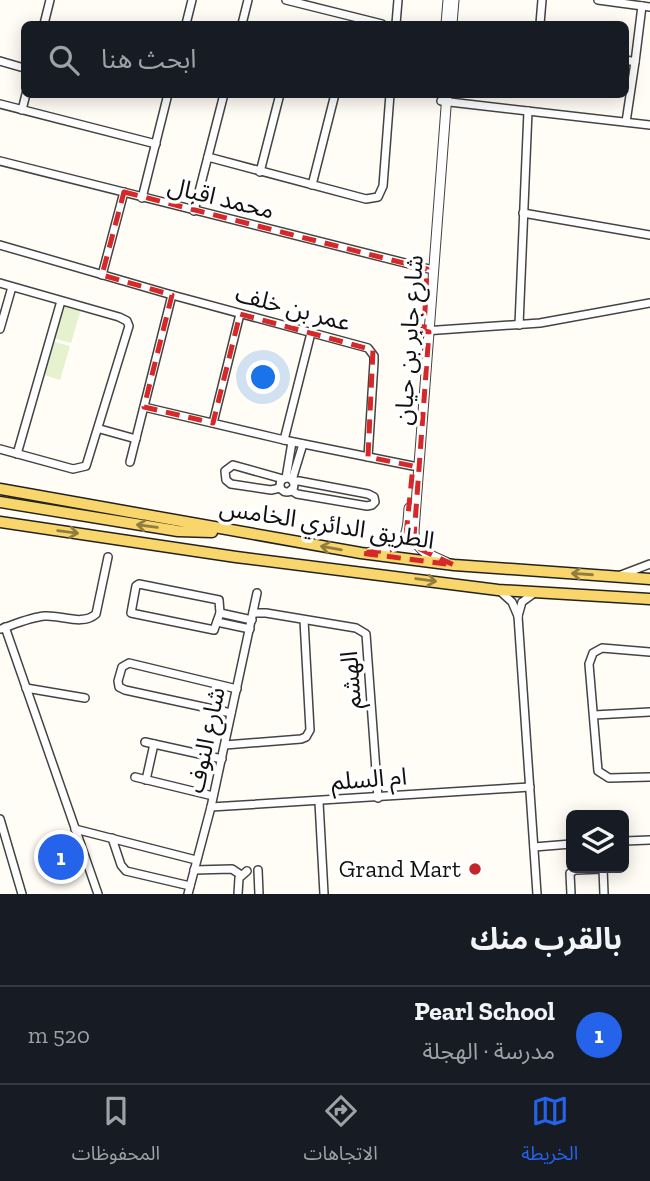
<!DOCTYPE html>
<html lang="ar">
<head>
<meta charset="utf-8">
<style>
	body { margin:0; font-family:"Zilla Slab","Noto Sans Arabic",serif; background:#20242c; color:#f1f3f6; direction:rtl }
	.controls { position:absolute; right:21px; bottom:21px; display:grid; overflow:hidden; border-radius:10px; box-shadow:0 4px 18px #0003 }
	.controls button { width:63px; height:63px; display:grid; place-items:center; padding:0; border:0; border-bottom:2px solid #363941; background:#171b24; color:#f1f3f6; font:35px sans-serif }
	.you { position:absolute; left:264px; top:378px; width:24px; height:24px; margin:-18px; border:5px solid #fff; border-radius:50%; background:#1a73e8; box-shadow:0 0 0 10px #1a73e833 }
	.badge { display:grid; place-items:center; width:46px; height:46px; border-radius:50%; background:#2563eb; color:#fff; font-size:23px; font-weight:700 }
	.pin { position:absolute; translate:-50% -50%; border:4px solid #fff; box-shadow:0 2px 7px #0006 }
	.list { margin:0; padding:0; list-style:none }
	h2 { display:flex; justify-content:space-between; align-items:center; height:91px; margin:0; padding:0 28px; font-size:30px }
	h2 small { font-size:23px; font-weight:400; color:#9ea1a6 }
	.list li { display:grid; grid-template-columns:46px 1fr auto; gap:21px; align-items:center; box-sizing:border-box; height:98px; padding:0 28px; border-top:2px solid #363941 }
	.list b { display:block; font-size:26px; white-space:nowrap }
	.list p { margin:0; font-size:23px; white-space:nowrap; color:#9ea1a6 }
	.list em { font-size:23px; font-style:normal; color:#9ea1a6 }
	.icon { flex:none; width:38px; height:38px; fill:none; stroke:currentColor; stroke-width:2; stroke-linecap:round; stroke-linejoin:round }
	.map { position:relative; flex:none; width:650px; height:894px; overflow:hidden; direction:ltr }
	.search { position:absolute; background:#171b24; box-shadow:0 4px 18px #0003; left:21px; right:21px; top:21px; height:77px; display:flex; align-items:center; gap:18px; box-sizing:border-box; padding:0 24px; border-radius:10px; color:#9ea1a6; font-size:26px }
	.sheet { height:189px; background:#171b24 }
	nav { display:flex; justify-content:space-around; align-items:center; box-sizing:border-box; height:98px; border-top:2px solid #363941; background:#171b24; font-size:19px; color:#9ea1a6 }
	nav a { display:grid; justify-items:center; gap:4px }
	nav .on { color:#2563eb }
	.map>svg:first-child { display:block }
</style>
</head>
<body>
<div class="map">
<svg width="650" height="894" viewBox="0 0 650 894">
	<rect width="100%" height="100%" fill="#fffdf5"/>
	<g fill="#e6f2cf">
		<path d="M63 304 81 309 71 343 53 338Z"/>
		<path d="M51 341 70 346 60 380 41 374Z"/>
	</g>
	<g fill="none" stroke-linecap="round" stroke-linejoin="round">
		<g stroke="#444" stroke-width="10">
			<g id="minor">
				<path d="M286 0 382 24"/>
				<path d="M598 0 650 7"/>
				<path d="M44 24 50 0"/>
				<path d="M186 24 192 0"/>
				<path d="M242 24 248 0"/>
				<path d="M396 24 398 0"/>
				<path d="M540 24 542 0"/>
				<path d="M626 60 635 62 642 6"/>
				<path d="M0 61 24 68"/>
				<path d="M441 101 650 125"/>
				<path d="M0 104 156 144"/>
				<path d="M22 110 26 94"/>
				<path d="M626 122 635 62"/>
				<path d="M208 157 366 199 378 197 383 186 390 94"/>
				<path d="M0 161 433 270"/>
				<path d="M260 172 280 94"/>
				<path d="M312 185 335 94"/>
				<path d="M142 198 168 94"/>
				<path d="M194 211 224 94"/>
				<path d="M523 213 650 235"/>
				<path d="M0 245 172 295 368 348 374 356V362L368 457"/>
				<path d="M102 275 124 192"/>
				<path d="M0 283 119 317 127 321 129 326 86 466 73 469 0 449"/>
				<path d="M519 325 528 111"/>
				<path d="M0 329 12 287"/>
				<path d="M424 331 540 323 650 303"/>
				<path d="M144 407 284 440 413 466"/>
				<path d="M213 423 240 314"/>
				<path d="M100 429 136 439"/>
				<path d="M284 440 311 333"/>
				<path d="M17 454 61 301"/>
				<path d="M130 462 172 295"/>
				<path d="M286 478 292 442"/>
				<circle cx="287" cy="485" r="7"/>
				<path d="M292 480 303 444"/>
				<path d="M280 488 271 490 231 484 226 480 225 471 233 465 283 479"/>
				<path d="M291 490 297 494 367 506 372 505 375 502 374 497 368 494 299 481H293"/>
				<path d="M621 575 650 564"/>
				<path d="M139 584 219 600 220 613 214 630 131 613 136 586Z"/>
				<path d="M501 592 512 602 518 616"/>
				<path d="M533 594 522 602 518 616 537 894"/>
				<path d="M220 613 252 620"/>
				<path d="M253 613H266L356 628 366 634 378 798"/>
				<path d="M217 622 250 629"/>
				<path d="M5 627 98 894"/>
				<path d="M1 629C15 624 31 617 45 616 62 615 82 626 96 614L108 557"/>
				<path d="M650 652 602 648 593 653 589 664 598 771 609 778 650 777"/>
				<path d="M26 688 85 698"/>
				<path d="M231 713 125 690 119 687 118 681 122 667 129 663 237 689"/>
				<path d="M594 715 650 712"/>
				<path d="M145 742 222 759"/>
				<path d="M225 745 301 739 306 737 310 730 304 620"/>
				<path d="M135 777 213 796"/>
				<path d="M146 780 154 744"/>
				<path d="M319 802 324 894"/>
				<path d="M211 807 530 787"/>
				<path d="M0 819 22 894"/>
				<path d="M75 829 196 860"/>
				<path d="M112 838 121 865 126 871 190 886"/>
				<path d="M624 841 650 840"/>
				<path d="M534 847 571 844"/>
				<path d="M603 868 604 894"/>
				<path d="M194 870 232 869 241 875"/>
				<path d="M258 870 259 894"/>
				<path d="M188 894 211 807 257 593"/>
				<path d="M238 894 239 878 247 871"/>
				<path d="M571 894 570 873 575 870 603 869"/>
			</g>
		</g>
		<g stroke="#444" stroke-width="11">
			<g id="tertiary">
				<path d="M446 24 448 0"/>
				<path d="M452 24 454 0"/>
				<path d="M370 552C405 548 407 541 409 508"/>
				<path d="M446 562C430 555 414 551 414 531L447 94"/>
			</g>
		</g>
		<g stroke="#222" stroke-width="13">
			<g id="primary">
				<path d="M0 489 361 553 454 565 650 579"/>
				<path d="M0 502 178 531 212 532"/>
				<path d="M0 522 236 557 498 590 650 599"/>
			</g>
		</g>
		<use href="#minor" stroke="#fff" stroke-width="7"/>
		<use href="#tertiary" stroke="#fff" stroke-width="9"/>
		<use href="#primary" stroke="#f9d66b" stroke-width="10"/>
	</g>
	<defs><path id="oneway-shaft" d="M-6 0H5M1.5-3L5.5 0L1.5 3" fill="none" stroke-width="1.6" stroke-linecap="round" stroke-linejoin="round" transform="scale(1.75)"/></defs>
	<g stroke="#917d42">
		<use href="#oneway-shaft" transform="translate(147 526) rotate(-172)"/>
		<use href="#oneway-shaft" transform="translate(68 532) rotate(8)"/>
		<use href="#oneway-shaft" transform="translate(331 548) rotate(-170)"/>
		<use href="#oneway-shaft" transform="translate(582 574) rotate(-176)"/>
		<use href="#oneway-shaft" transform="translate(426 580) rotate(8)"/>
	</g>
	<path fill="none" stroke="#d62828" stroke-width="5" stroke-dasharray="14 9" stroke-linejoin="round" d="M124 192 427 269 424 331 429 332 414 537 420 549 454 565 361 553 390 550 406 535 413 466 368 457 373 350 240 314 213 423 144 407 172 295 102 275Z"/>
	<circle fill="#c4262e" stroke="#fff" stroke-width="2.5" cx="475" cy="869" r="7"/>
	<g text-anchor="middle" stroke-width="7" stroke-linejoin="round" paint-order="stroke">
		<g font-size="24" fill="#111" stroke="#fff">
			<text transform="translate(221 198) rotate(14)" y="8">محمد اقبال</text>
			<text transform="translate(293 308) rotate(15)" y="8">عمر بن خلف</text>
			<text transform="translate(409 340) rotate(-86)" y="8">شارع جابر بن حيان</text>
			<text transform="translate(327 524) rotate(9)" y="8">الطريق الدائري الخامس</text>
			<text transform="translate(351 680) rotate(-94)" y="8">الهشم</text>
			<text transform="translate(206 740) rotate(-78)" y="8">شارع النوف</text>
			<text transform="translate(369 779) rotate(-4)" y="8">ام السلم</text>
		</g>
		<g font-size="24" fill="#111" stroke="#fff" text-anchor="end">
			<text x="461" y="877">Grand Mart</text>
		</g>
	</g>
</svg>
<div class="controls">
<button><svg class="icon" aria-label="layers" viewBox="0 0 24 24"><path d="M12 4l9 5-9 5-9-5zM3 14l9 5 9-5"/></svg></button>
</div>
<div class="you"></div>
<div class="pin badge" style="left:61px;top:857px">1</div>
<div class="search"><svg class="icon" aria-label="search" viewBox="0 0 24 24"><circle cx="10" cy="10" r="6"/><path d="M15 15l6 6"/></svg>ابحث هنا</div>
</div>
<section class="sheet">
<h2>بالقرب منك<small></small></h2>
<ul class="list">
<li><span class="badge">1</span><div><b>Pearl School</b><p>مدرسة · الهجلة</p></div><em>520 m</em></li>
</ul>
</section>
<nav>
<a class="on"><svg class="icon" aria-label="map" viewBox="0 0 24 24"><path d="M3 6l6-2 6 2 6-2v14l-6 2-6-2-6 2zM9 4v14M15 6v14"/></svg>الخريطة</a>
<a><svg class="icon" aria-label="directions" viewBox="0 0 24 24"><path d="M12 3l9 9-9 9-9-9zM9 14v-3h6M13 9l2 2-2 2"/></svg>الاتجاهات</a>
<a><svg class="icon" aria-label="saved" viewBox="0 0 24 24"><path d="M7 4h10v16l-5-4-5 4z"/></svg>المحفوظات</a>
</nav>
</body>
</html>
